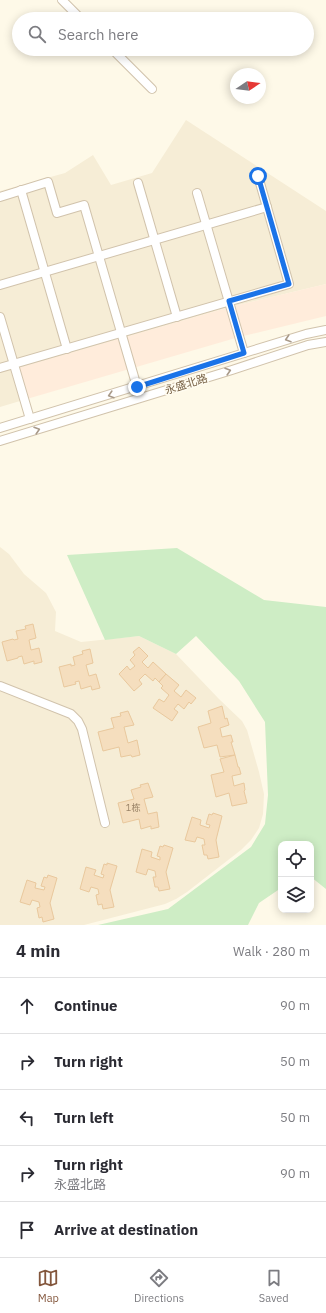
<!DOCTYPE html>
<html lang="en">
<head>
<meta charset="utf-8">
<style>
	body { margin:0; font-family:"IBM Plex Sans","Noto Sans SC",sans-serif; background:#f2f2f3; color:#2b2b33 }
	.controls { position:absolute; right:12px; bottom:12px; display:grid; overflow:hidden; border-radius:8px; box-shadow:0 2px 10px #0003 }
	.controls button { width:36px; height:36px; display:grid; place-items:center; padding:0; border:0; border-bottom:1px solid #e1e1e2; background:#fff; color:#2b2b33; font:20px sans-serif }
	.compass { position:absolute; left:230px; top:68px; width:36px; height:36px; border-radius:50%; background:#fff; box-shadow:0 2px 10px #0003; rotate:77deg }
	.stop { position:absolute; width:12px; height:12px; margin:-9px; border:3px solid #1a73e8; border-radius:50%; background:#fff }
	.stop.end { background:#1a73e8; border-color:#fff; box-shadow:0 1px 4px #0008 }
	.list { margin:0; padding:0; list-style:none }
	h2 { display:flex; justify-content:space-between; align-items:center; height:52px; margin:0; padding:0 16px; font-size:17px }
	h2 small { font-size:13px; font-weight:400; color:#7c7c81 }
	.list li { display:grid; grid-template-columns:26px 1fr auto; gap:12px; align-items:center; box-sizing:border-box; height:56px; padding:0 16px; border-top:1px solid #e1e1e2 }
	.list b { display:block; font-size:15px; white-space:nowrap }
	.list p { margin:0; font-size:13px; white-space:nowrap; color:#7c7c81 }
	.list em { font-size:13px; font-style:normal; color:#7c7c81 }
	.icon { flex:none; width:22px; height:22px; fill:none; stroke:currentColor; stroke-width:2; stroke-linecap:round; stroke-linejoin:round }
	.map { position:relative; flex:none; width:326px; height:925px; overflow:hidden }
	.search { position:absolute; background:#fff; box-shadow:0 2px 10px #0003; left:12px; right:12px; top:12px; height:44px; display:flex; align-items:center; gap:10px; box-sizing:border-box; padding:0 14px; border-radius:22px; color:#7c7c81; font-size:15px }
	.sheet { height:332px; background:#fff }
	nav { display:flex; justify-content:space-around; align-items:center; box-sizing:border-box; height:56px; border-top:1px solid #e1e1e2; background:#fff; font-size:11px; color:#7c7c81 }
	nav a { display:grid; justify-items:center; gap:2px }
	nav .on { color:#83563c }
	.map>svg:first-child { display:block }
</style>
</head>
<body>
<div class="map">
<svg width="326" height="925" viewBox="0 0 326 925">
	<rect width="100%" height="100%" fill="#fef9e8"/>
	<g fill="#f6edd6">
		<path d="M186 120 326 211V284L230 307 11 371 20 401 0 407V191L65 173 93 155 111 185 152 173Z"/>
		<path d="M0 547 9 554 24 574 46 593 56 612 55 631 81 642 139 636 176 654 219 699 242 721 247 730 259 772 264 794 263 814 259 828 251 840 241 850 187 892 176 899 165 904 84 925H0Z"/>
	</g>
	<path fill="#ffecdb" d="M326 284V316L239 337 20 401 11 370 230 307Z"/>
	<path fill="#ceedc5" d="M177 548 264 600 326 607V889L311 877V844H281V888L259 903 248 925H98L168 909 251 847 265 824 268 795 265 722 239 681 196 636 176 654 139 636 105 640 67 555Z"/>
	<g fill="#f5debe" stroke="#e9c89d">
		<path d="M33 624 36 638 29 640 31 650 39 648 42 662 34 664V661L24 664 22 656 18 657V658L7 661 2 642 13 639 14 640 18 639 16 631 26 629 25 626Z"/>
		<path d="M139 647 148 656 142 662 148 668 153 662 166 674 159 682 155 678 153 681 145 674 139 680 142 684 134 691 119 674 127 666 130 670 135 666 130 660 135 655 133 652Z"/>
		<path d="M90 649 93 663 86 665 89 676 96 674 100 688 92 690 91 686 81 689 79 681 75 682 76 684 64 687 59 667 71 664V666L75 665 73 657 83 654 82 651Z"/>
		<path d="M166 674 179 685 174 691 181 697 186 690 196 698 191 704 189 702 184 709 178 704 174 709 178 712 172 721 153 708 159 699 164 702 169 695 161 688 163 686 159 682Z"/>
		<path d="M222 706 225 719 227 718 229 725 220 728 222 737 231 735 233 742H231L235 755 220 757 217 745 204 748 198 727 211 723 208 711Z"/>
		<path d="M128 711 134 725 124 727 128 743 137 740 140 755 132 757 131 755 121 757 119 747 103 751 98 732 114 728 111 718 121 716 120 713Z"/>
		<path d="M235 755 238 767H239L241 774 232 776 234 786 244 783 245 790 244 791 247 803 232 806 229 793 216 797 211 775 224 772 220 759Z"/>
		<path d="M148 783 153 797 144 799 148 814 157 812 159 827 151 829V826L141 829 139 819 123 823 118 803 134 799 131 790 141 787 140 785Z"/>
		<path d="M213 813 222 816 216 840 219 857 208 859 207 855H204L202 845H205L204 839 197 837 195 842 185 840 192 817 201 820 200 825 209 828 210 825 206 824 209 814 212 815Z"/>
		<path d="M164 845 173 848 166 872 170 889 159 891 158 887H155L153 877H156L155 871 148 869 146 875 136 872 142 849 152 852 151 857 160 860V857L157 856 160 846 163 847Z"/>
		<path d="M107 863 117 866 110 890 114 907 103 909 102 904 98 905 96 895 99 894 98 889 91 887 89 892 80 889 86 867 96 870 94 875 103 878 104 875 101 874 104 864 107 865Z"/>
		<path d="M48 875 57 878 50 903 54 919 43 922 42 917 39 918 37 908 40 907 39 902 32 900 30 905 20 902 27 880 36 883 35 888 44 890 45 887 41 886 44 877 47 878Z"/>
	</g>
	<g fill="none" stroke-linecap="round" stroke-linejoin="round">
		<g stroke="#d1c3ac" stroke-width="10">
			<g id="minor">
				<path d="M62 0 81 19"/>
				<path d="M112 49 152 89"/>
				<path d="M138 183 177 317"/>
				<path d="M21 190 67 349"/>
				<path d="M197 193 244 353"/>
				<path d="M0 197 48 182 57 213 84 205 137 387"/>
				<path d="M0 285 267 207"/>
				<path d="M0 317 30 419"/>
				<path d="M0 368 289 284 258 176"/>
				<path d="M0 428 306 334 326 330"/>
				<path d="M0 441 232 370 308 345 326 342"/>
				<path d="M0 686 71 714 78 721 82 729 105 823"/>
			</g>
		</g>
		<use href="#minor" stroke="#fff" stroke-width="8"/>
	</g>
	<defs><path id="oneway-chevron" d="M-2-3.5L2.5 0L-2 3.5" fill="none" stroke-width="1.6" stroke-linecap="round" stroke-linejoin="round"/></defs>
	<g stroke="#a99a89">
		<use href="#oneway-chevron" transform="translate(288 339) rotate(162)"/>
		<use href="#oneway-chevron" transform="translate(228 371) rotate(-17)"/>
		<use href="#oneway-chevron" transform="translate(111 395) rotate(163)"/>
		<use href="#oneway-chevron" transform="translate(37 430) rotate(-17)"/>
	</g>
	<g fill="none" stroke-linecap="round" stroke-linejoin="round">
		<path stroke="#1a73e8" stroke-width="5" d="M137 387 244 353 229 301 289 284 258 176"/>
	</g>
	<g text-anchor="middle" stroke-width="3" stroke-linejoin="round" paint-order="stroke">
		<g font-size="9" fill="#998266">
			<text x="133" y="811">1栋</text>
		</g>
		<g font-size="11" fill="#7a6449" stroke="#fffcf0">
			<text transform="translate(186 384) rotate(-17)" y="4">永盛北路</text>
		</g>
	</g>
</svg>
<div class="controls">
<button><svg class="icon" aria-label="locate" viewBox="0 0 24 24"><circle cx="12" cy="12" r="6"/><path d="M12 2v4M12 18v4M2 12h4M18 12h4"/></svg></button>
<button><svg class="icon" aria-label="layers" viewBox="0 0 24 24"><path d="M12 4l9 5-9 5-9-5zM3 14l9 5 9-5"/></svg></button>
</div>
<svg class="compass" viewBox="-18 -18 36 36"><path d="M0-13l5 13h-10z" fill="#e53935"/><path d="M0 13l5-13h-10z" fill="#7c7c81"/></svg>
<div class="stop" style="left:258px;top:176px"></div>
<div class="stop end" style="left:137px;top:387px"></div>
<div class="search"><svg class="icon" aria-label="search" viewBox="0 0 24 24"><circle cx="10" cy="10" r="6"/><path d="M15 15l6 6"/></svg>Search here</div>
</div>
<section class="sheet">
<h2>4 min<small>Walk · 280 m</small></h2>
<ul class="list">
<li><svg class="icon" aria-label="ahead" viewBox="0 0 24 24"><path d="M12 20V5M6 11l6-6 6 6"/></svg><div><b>Continue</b></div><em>90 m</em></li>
<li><svg class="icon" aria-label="right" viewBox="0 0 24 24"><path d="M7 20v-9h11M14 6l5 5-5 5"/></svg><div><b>Turn right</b></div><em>50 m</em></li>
<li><svg class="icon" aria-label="left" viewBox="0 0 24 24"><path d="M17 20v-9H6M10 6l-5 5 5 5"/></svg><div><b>Turn left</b></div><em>50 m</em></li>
<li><svg class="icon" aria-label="right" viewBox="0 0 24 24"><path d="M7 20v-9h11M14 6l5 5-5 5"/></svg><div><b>Turn right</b><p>永盛北路</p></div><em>90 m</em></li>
<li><svg class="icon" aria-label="arrive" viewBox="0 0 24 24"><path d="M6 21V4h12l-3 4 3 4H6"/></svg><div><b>Arrive at destination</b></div></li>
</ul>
</section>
<nav>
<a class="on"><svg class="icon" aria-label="map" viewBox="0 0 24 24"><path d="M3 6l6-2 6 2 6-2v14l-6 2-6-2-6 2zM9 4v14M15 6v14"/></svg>Map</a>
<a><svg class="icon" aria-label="directions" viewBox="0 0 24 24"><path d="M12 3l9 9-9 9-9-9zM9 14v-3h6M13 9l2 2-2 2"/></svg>Directions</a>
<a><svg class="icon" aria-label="saved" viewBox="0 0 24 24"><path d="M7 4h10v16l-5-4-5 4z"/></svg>Saved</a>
</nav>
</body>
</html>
